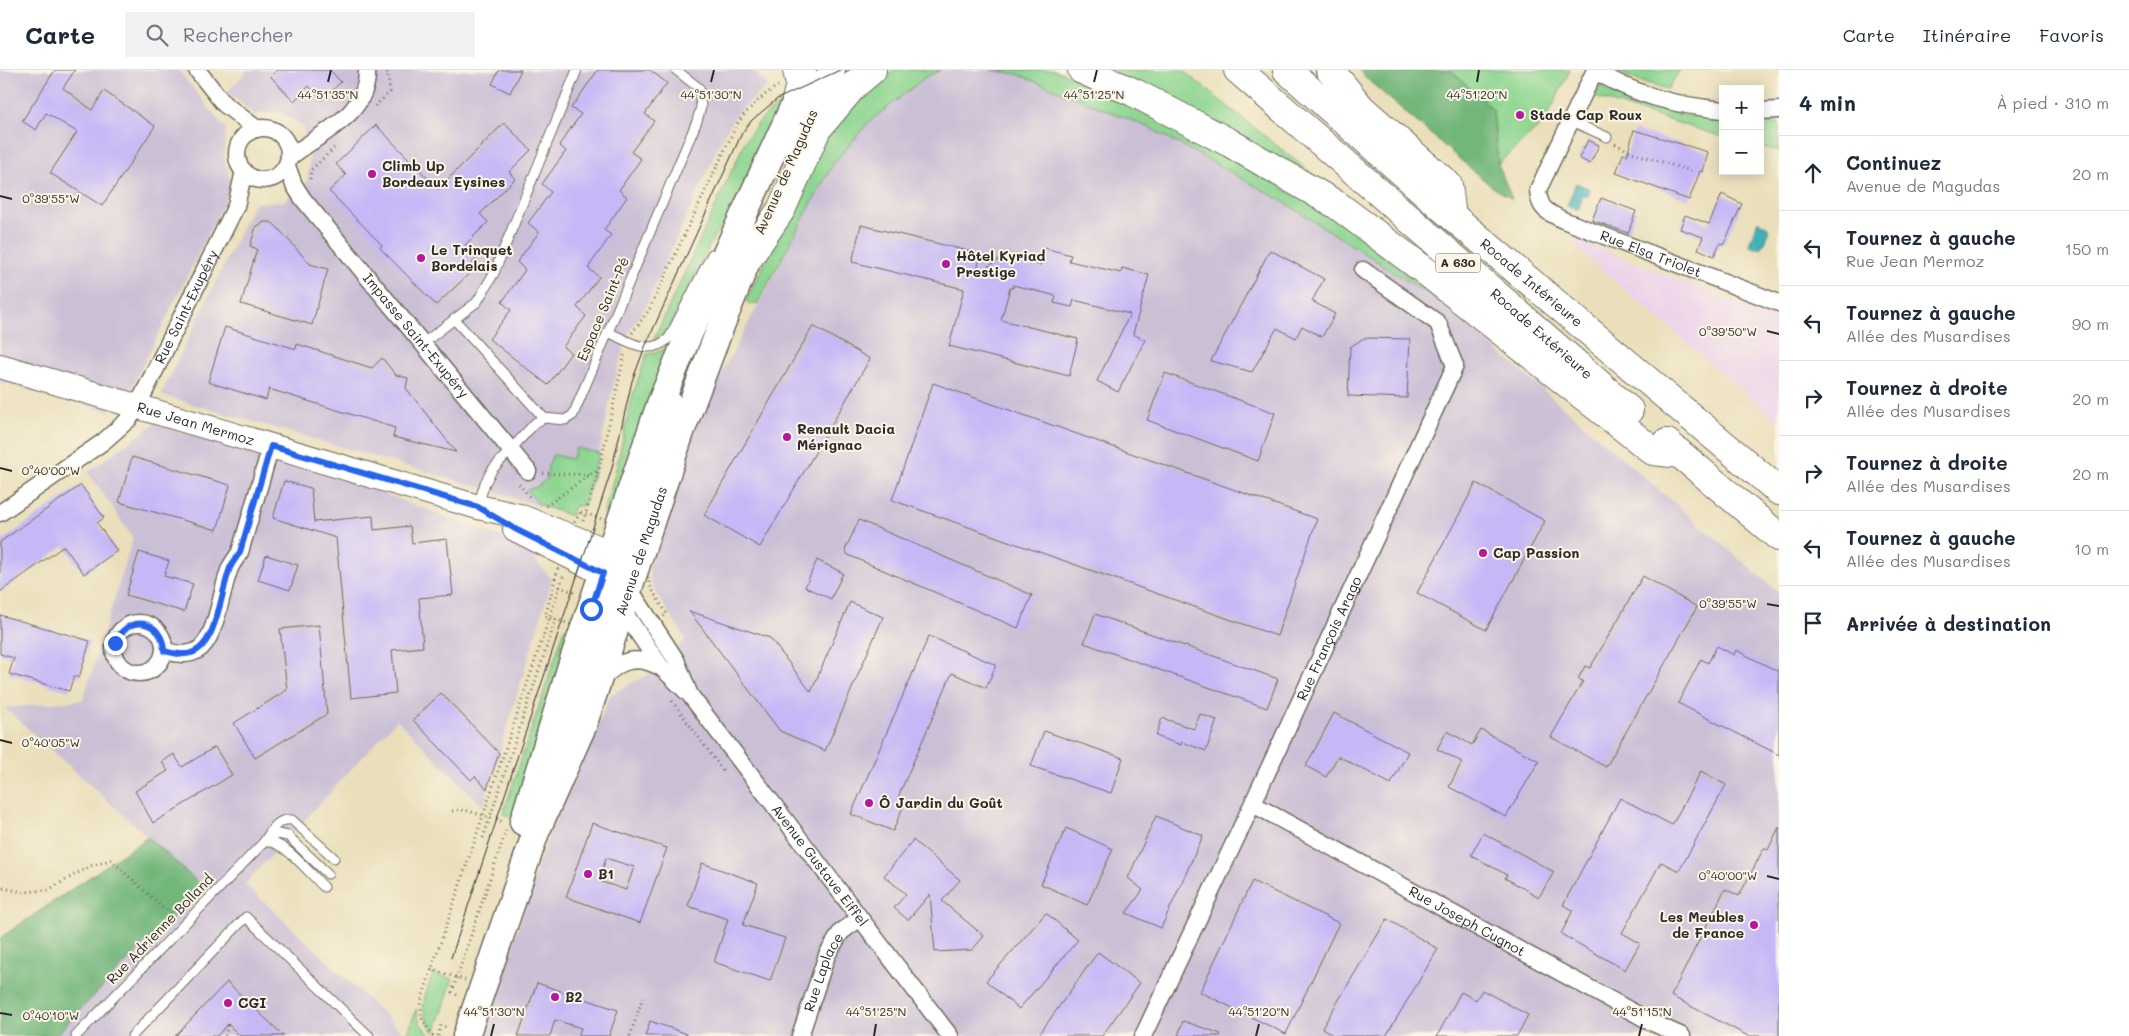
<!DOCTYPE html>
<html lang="fr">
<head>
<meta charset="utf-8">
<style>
	body { margin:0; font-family:Mali,sans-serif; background:#f2f2f3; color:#1f2937 }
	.controls { position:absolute; right:15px; top:15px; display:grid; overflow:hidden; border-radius:0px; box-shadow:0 2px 12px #0003 }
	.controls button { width:45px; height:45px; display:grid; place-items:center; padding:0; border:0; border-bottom:1px solid #e0e1e3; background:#fff; color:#1f2937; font:25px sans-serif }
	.stop { position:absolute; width:15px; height:15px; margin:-11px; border:4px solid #2563eb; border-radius:50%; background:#fff }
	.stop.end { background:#2563eb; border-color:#fff; box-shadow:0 1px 5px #0008 }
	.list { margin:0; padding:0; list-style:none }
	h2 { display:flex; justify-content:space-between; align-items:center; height:65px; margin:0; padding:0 20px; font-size:21px }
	h2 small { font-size:16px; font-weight:400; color:#747a83 }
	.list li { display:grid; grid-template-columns:32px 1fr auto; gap:15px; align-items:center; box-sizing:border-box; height:75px; padding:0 20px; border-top:1px solid #e0e1e3 }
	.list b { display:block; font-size:19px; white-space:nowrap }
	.list p { margin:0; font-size:16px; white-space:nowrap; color:#747a83 }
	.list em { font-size:16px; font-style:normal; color:#747a83 }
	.icon { flex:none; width:28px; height:28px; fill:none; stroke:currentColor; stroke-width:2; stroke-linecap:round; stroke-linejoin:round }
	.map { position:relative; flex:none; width:1779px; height:966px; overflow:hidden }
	header { display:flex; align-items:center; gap:30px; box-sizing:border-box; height:70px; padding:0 25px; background:#fff; border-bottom:1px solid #e0e1e3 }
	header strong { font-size:24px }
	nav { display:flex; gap:28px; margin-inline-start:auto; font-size:18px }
	.search { width:350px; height:45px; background:#f2f2f3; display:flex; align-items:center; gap:12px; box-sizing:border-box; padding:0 18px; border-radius:0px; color:#747a83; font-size:19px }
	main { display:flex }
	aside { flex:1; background:#fff }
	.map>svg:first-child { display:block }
</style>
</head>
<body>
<header>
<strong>Carte</strong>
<div class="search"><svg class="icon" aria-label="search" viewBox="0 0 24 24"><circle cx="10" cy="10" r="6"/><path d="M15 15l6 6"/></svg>Rechercher</div>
<nav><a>Carte</a><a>Itinéraire</a><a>Favoris</a></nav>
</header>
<main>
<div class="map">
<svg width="1779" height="966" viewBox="0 0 1779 966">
	<rect width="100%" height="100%" fill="#fcf5e5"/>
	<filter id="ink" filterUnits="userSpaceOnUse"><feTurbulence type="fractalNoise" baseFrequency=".02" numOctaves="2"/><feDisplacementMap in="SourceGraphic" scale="10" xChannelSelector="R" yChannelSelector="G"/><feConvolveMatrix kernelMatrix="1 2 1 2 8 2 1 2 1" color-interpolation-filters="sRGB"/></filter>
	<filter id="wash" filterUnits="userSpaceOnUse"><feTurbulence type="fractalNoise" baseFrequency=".0096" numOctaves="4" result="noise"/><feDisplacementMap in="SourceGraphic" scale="20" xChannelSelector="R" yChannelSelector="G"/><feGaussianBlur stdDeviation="1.12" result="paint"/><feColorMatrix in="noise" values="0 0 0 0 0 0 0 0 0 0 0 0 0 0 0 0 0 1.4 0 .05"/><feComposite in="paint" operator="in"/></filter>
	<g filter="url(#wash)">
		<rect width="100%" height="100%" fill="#eadfba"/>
		<path fill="#ebd1eb" d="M1576 170 1779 249V352L1572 174Z"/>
		<g fill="#cbbfd5">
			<path d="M0 0H178L226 59 224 89 232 116 132 317 108 341 0 312Z"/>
			<path d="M248 0H752L768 15 737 43 725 62 647 233 627 266 614 313 594 407 584 436H574L571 446 486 419 161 325 254 133 284 131 307 111 311 80 302 55 280 42 254 44 227 22Z"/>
			<path d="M941 0H991L1017 4 1148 57 1281 130 1442 233 1779 523V966H482L549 763 591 674 610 625 649 604 686 569 651 515 649 497 698 348 833 94 869 52 927 6Z"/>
			<path d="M154 354 330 404 498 466 533 481 535 490 552 510 483 736 397 650 245 814 407 966H55L201 815 5 638 83 630 133 468 88 402Z"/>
		</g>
		<g fill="#8dd590" stroke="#5c805e">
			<path d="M894 0H941L927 6 869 52 833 94 757 234H749L746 231 834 53 860 25Z"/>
			<path d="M991 0H1054L1071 6 1159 47 1347 155 1442 233 1281 130 1148 57 1017 4Z"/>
			<path d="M1107 0H1182L1340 126Z"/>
			<path d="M1450 0H1570L1545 51 1498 94 1493 39Z"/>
			<path d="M1614 0H1680L1668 19 1636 10Z"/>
			<path d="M1599 16C1637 36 1680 46 1723 51V67L1595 27Z"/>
			<path d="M787 30 729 153 717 161 668 260 652 273 745 72C756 54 768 40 787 30Z"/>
			<path d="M1760 53H1779V81L1760 77Z"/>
			<path d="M676 265 613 446 603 443 615 404 632 327 647 284C662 283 668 277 676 265Z"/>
			<path d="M576 378 599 383 584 436H574L571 446 538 434 527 420 537 417 547 409 548 396 553 385 572 389Z"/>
			<path d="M565 558 575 561 520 750 503 744Z"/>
			<path d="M433 903 453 909 435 963C416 937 424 931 433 903Z"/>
			<path d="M416 939 420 953 430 966H407Z"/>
		</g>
		<g fill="#72b67a" stroke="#4e7052">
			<path d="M1359 0H1450L1493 39 1498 94 1512 129 1491 116 1368 10Z"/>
			<path d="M148 767 201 815 55 966H0V868Z"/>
		</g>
		<g fill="#3fb0b7" stroke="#356e71">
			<path d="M1576 113 1588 118 1590 122 1588 126H1583L1578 140 1567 136Z"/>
			<path d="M1758 151 1768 157C1769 165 1766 173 1760 178H1754L1750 175V171Z"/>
		</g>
		<g id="blocks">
			<g fill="#c6b8f6" fill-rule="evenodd">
				<path d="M55 0H75L63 18 92 40 104 21 155 56 102 136 50 103 77 62 46 43 36 60 22 51Z"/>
				<path d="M278 0H330L341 12 322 30 309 16 294 31 271 7Z"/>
				<path d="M499 0H521L510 23 492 14Z"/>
				<path d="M598 0H650L667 13 645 44 654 51 631 82 641 89 619 120 627 127 604 160 611 165 588 198 599 207 577 237 586 246 563 277 571 283 548 315 489 269 511 240 502 232 525 200 517 192 539 162 528 153 551 122 542 114 566 81 559 75 581 44 571 38Z"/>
				<path d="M504 53 531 80 509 102 515 109 480 144 488 152 465 175 477 188 467 199 470 203 436 235 380 178 382 175 329 121 346 105 336 94 376 55 438 119Z"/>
				<path d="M1634 60 1708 82 1703 102 1700 101 1689 130 1616 103 1623 84 1627 85Z"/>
				<path d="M1588 70 1599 75 1590 94 1579 88Z"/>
				<path d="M1722 124 1742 134 1724 174 1720 173 1714 186 1698 179 1703 167 1680 159 1685 145 1709 154Z"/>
				<path d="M1601 128 1636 141 1628 163 1592 150Z"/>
				<path d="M264 152H271L276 156 310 194 328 199 312 255 241 234 257 179 250 176 256 157Z"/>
				<path d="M861 155 981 184 976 204 1005 186 1040 195 1044 178 1071 185 1069 191 1121 203 1122 198 1149 205 1133 264 1145 270 1118 322 1097 311 1130 244 1074 230 1072 237 1054 233 1056 226 1013 215V218H1010L1001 250 1078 269 1069 306 949 276 964 219 852 192Z"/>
				<path d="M1270 180 1324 209 1312 231 1335 244 1322 267 1302 256 1296 268 1277 258 1252 302 1211 291Z"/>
				<path d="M813 256 870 289 760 477 704 445Z"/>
				<path d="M225 257 296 279 297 274 372 298 382 288 396 305 408 308 406 318 456 382 393 367 395 358 269 319 266 330 208 312Z"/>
				<path d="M1364 268 1410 269 1407 328 1348 326 1350 277Z"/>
				<path d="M1165 303 1275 343 1258 391 1147 350Z"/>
				<path d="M933 313 1317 449 1277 566 892 430Z"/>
				<path d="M132 387 230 415 217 460 119 432Z"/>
				<path d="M284 411 311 418 314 452 373 446 374 460 410 456 412 473 447 469 453 525 419 528 423 577 392 580 396 623 351 628 336 468 273 448Z"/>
				<path d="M1476 413 1545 451 1486 560 1417 523Z"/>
				<path d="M81 415 104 448 97 453 117 481 84 504 64 476 0 522V472Z"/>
				<path d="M859 450 1032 525 1018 558 848 485 845 480Z"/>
				<path d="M139 482 169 491 164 506 193 514 184 542 126 525Z"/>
				<path d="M266 485 298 495 290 520 258 510Z"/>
				<path d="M817 490 843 503 831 529 805 517Z"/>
				<path d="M1643 506 1697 537 1606 697 1551 667 1583 611 1578 609 1585 596 1590 598Z"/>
				<path d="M850 532 883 547 825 681 780 661 689 541 770 568 811 622Z"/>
				<path d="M1095 544 1278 609 1267 638 1084 573Z"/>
				<path d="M0 545 90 571 79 608 74 606 69 621 9 604 14 588 0 584Z"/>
				<path d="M319 555 327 644 255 688 234 653 287 620 280 559Z"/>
				<path d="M929 566 996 595 986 618 952 603 898 727 906 730 893 761 851 744Z"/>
				<path d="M1717 576 1734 585 1736 580 1779 602V685L1678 633 1701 589 1708 593Z"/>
				<path d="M441 623 499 683 487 719 475 706 471 710 413 650Z"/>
				<path d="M1334 643 1408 682 1391 714 1338 686 1326 707 1306 696Z"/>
				<path d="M1200 644 1217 650 1206 681 1182 672 1181 675 1156 666 1162 648 1194 659Z"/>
				<path d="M1481 660 1539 691 1506 747 1449 717 1462 692 1437 679 1447 661 1472 675Z"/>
				<path d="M1044 661 1123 688 1111 723 1031 696Z"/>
				<path d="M215 677 232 705 153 753 135 721 168 701 162 692 174 684 182 697Z"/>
				<path d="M1701 701 1726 715 1679 801 1661 792 1622 863 1640 873 1625 900 1561 864 1573 840 1563 835 1620 728 1672 755Z"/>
				<path d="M1156 746 1203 766 1161 858 1126 843 1143 820 1128 808Z"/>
				<path d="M592 753 667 778 640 853 566 827ZM606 788 634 797 626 820 599 811Z"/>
				<path d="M1779 757V966H1748L1671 926 1725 819 1739 826 1764 778 1768 780Z"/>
				<path d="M1066 758 1113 779 1087 835 1041 814Z"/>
				<path d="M1483 763 1554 802 1539 827 1505 808 1507 805 1471 785Z"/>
				<path d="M913 770 960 810 942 831 984 866 972 880 935 882 930 824 908 850 894 838 906 824 884 806Z"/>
				<path d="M702 793 758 813 743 855 785 868 770 911 714 892 728 849 688 836Z"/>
				<path d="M1252 811 1339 853 1286 964 1200 922Z"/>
				<path d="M1046 843 1078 870 1019 939 986 911Z"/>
				<path d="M1387 849 1438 879 1386 966H1334L1322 958Z"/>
				<path d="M1098 882 1140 913 1102 966H1038Z"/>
				<path d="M227 912 284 966H240L228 954 217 966H175Z"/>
				<path d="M537 913 618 940 609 966H578L581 958 555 950 550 966H518Z"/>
				<path d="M1482 920 1528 945 1517 966H1437L1461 922 1476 930Z"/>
				<path d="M650 951 687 964V966H645Z"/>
				<path d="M1183 951 1221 964 1220 966H1178Z"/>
			</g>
		</g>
	</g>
	<g filter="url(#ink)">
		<use href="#blocks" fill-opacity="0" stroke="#6e6a5d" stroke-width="1"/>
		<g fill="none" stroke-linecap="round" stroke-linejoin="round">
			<g stroke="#6e6a5d" stroke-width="11">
				<g id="service">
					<path d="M1571 51 1607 67"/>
					<path d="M454 249 544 348 565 350 573 345 697 51 701 37 699 18 676 0"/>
					<path d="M608 262C630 272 649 287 669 268L712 184"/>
					<path d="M422 274 477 232 494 203 577 0"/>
					<path d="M478 435 485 413 492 400 535 353 544 348"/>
					<path d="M266 770 278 764 288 766 328 804"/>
					<path d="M264 772C284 769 310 804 324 817"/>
					<path d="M76 966 264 772C271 761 277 748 292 750L334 788"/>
					<path d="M132 966 246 847 369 966"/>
				</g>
			</g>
			<g stroke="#6e6a5d" stroke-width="19">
				<g id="minor">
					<path d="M197 0 224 34 257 59"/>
					<path id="s1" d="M1595 0 1538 120C1539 140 1548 142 1563 150L1779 233"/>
					<path d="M1595 1C1638 26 1674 35 1723 40"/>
					<path d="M1760 41 1779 40"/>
					<circle cx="263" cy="84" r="26"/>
					<path d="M289 88C319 63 369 46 367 0"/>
					<path id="s2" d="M287 96 294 115 303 129 528 401"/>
					<path id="s3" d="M0 443 103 372 129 349 137 337 236 136 244 101"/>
					<path d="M629 518 676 590 689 623"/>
					<path d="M621 524 620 501 662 374 673 330"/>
					<path id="s4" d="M620 536 661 597 690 625 950 966"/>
					<circle cx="139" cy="578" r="25"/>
					<path d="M164 581C175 583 187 587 198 580 217 568 221 519 230 498 232 493 237 487 240 482L271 376"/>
					<path d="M601 610C619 590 636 584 660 597"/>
					<path id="s5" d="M1253 734 1651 952 1682 966"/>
					<path id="s6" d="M800 966 827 885 841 862 860 848"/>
					<path id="s7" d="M1143 966 1258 722 1455 296 1438 253 1363 200"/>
				</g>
			</g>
			<g stroke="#6e6a5d" stroke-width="26">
				<g id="secondary">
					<path id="s8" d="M0 296 478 437 519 446 610 482"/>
					<path d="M515 459 603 503"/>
					<path d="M564 692 568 654 611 518"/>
				</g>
			</g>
			<g stroke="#6e6a5d" stroke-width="29">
				<g id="primary">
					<path d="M797 76 832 0"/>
					<path d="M523 752 570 599 660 334 688 266 806 9"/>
					<path id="s9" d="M466 966 536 762 583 656 681 362 722 253 756 169"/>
				</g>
			</g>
			<g stroke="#6e6a5d" stroke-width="30">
				<g id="motorway">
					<path d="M1082 0 1133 22 1230 73 1337 135 1424 200 1653 381 1680 384"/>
					<path id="s10" d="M1238 0 1629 340"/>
					<path id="s11" d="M1287 0 1452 146 1779 421"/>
					<path d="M1330 0 1361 38 1448 115 1452 146"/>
					<path d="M796 30 800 15 797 0"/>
					<path d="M747 190 781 140 817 59 854 15 872 0"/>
					<path d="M1667 373 1779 467"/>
				</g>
			</g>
			<g stroke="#6e6a5d" stroke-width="3" stroke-dasharray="1 4" stroke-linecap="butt">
				<path d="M375 36 390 22 387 0"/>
				<path d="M1615 74 1634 83 1691 101"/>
				<path d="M310 109 311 100 334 78"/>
				<path d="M632 263 649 240 737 54C749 38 761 26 778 16"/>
				<path d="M543 403 589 405"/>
				<path d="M519 414 531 429"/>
				<path d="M546 436 589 405 599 400"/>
				<path d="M581 442 656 467C643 508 644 508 667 544L625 572 545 546C555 515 562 468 581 442Z"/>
				<path d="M583 451 599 400 625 282"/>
				<path d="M559 517 574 522"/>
				<path d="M672 631 723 701"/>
				<path d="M452 741 465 740 504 752"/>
				<path d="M483 768 556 549"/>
				<path d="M3 818 23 822 48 820 90 796 111 790 162 837 177 847"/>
				<path d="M431 899 465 910"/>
				<path d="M457 925 452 922 506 761"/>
				<path d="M225 966 228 954"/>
				<path d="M433 966 421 947V931L564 504"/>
				<path d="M438 966 441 955 446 957 447 955"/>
				<path d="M630 966 644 924"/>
			</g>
			<use href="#service" stroke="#fff" stroke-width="9"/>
			<use href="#minor" stroke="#fff" stroke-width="16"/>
			<use href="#secondary" stroke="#fff" stroke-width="24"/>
			<use href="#primary" stroke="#fff" stroke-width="26"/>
			<use href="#motorway" stroke="#fff" stroke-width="28"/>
			<path stroke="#2b2b2b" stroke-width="1" d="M451 888 588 473 612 398 632 311 645 277 742 63 752 50 777 29 840 0"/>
		</g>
	</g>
	<g fill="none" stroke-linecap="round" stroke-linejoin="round" filter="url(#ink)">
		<path stroke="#2563eb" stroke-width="6" d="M115 573C127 543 163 549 164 581 173 583 182 586 191 583 217 576 221 521 230 498 232 493 237 487 240 482L271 376 478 437 515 459 603 503 591 539"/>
	</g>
	<path fill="none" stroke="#2b2b2b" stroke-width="2" d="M328 12 331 0M711 12 714 0M1094 12 1097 0M1477 12 1479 0M0 126 12 129M1767 261 1779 264M0 398 12 401M1767 534 1779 536M0 670 12 673M1767 806 1779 809M0 943 12 945M491 966 494 954M874 966 876 954M1256 966 1259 954M1639 966 1642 954"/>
	<g fill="#b5179e" stroke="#fcf5e5" stroke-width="2">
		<circle cx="1520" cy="45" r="5"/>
		<circle cx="372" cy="104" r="5"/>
		<circle cx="421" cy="188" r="5"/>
		<circle cx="946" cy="194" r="5"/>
		<circle cx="787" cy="367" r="5"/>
		<circle cx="1483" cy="483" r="5"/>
		<circle cx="869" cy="733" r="5"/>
		<circle cx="588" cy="804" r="5"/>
		<circle cx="1754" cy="855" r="5"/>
		<circle cx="555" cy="927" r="5"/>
		<circle cx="228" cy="933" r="5"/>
	</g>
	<g text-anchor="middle" stroke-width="4" stroke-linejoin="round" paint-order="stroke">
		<rect fill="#fcf5e5" stroke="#6a6863" stroke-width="1" x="1435.5" y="183.5" width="45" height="19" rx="4"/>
		<g font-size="12" font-weight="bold" fill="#2b2b2b">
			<text x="1458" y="197">A 630</text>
		</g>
		<g font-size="14" font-weight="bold" fill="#2b2b2b" stroke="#fcf5e5" text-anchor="start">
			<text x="1530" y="50">Stade Cap Roux</text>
			<text x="382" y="101">Climb Up<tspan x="382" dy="16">Bordeaux Eysines</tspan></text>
			<text x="431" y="185">Le Trinquet<tspan x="431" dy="16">Bordelais</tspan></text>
			<text x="956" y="191">Hôtel Kyriad<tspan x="956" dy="16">Prestige</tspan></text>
			<text x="797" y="364">Renault Dacia<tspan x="797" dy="16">Mérignac</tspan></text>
			<text x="1493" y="488">Cap Passion</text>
			<text x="879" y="738">Ô Jardin du Goût</text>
			<text x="598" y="809">B1</text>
			<text x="1744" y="852" text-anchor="end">Les Meubles<tspan x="1744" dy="16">de France</tspan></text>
			<text x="565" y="932">B2</text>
			<text x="238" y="938">CGI</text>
		</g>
		<g font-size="14" fill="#2b2b2b" stroke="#fcf5e5">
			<text transform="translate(786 102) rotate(-66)" y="5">Avenue de Magudas</text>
			<text dy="5" stroke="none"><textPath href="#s1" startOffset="269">Rue Elsa Triolet</textPath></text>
			<text dy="5" stroke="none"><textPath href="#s11" startOffset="324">Rocade Intérieure</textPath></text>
			<text dy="5" stroke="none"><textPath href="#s3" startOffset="286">Rue Saint-Exupéry</textPath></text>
			<text transform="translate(603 239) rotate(-67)" y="5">Espace Saint-Pé</text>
			<text dy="5" stroke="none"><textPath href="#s10" startOffset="402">Rocade Extérieure</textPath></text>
			<text dy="5" stroke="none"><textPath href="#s2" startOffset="214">Impasse Saint-Exupéry</textPath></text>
			<text dy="5" stroke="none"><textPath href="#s8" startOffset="204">Rue Jean Mermoz</textPath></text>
			<text dy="5" stroke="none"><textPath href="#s9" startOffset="516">Avenue de Magudas</textPath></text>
			<text dy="5" stroke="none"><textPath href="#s7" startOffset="439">Rue François Arago</textPath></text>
			<text dy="5" stroke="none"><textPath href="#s4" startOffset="328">Avenue Gustave Eiffel</textPath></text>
			<text dy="5" stroke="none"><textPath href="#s5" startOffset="244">Rue Joseph Cugnot</textPath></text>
			<text transform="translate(160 859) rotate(-46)" y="5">Rue Adrienne Bolland</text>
			<text dy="5" stroke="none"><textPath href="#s6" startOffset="68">Rue Laplace</textPath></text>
		</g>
	</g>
	<g font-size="12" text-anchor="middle" fill="#2b2b2b" stroke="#fcf5e5" stroke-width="4" stroke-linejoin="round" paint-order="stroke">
		<text x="328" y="29">44°51'35"N</text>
		<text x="711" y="29">44°51'30"N</text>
		<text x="1094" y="29">44°51'25"N</text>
		<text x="1477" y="29">44°51'20"N</text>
		<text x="51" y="133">0°39'55"W</text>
		<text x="1728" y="266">0°39'50"W</text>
		<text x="51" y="405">0°40'00"W</text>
		<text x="1728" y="538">0°39'55"W</text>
		<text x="51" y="677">0°40'05"W</text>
		<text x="1728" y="810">0°40'00"W</text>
		<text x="494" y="946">44°51'30"N</text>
		<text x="876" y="946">44°51'25"N</text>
		<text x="1259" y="946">44°51'20"N</text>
		<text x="1642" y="946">44°51'15"N</text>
		<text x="51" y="950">0°40'10"W</text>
	</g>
</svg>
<div class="controls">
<button>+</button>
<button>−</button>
</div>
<div class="stop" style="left:591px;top:539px"></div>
<div class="stop end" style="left:115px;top:573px"></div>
</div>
<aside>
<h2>4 min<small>À pied · 310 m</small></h2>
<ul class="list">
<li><svg class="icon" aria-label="ahead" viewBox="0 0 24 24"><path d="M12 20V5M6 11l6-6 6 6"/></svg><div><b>Continuez</b><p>Avenue de Magudas</p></div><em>20 m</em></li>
<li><svg class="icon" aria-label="left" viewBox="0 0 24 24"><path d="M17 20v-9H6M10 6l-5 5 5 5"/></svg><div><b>Tournez à gauche</b><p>Rue Jean Mermoz</p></div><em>150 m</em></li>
<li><svg class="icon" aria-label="left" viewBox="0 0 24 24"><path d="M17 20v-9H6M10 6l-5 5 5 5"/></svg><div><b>Tournez à gauche</b><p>Allée des Musardises</p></div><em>90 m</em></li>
<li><svg class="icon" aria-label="right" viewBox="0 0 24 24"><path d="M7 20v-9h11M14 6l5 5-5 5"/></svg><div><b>Tournez à droite</b><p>Allée des Musardises</p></div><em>20 m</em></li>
<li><svg class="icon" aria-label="right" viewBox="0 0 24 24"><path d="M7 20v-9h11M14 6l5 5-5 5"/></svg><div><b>Tournez à droite</b><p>Allée des Musardises</p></div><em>20 m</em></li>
<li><svg class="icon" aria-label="left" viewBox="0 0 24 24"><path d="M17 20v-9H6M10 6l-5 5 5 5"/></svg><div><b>Tournez à gauche</b><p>Allée des Musardises</p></div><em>10 m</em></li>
<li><svg class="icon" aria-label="arrive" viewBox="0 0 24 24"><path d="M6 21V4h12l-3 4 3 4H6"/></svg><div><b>Arrivée à destination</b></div></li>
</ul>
</aside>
</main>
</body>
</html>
